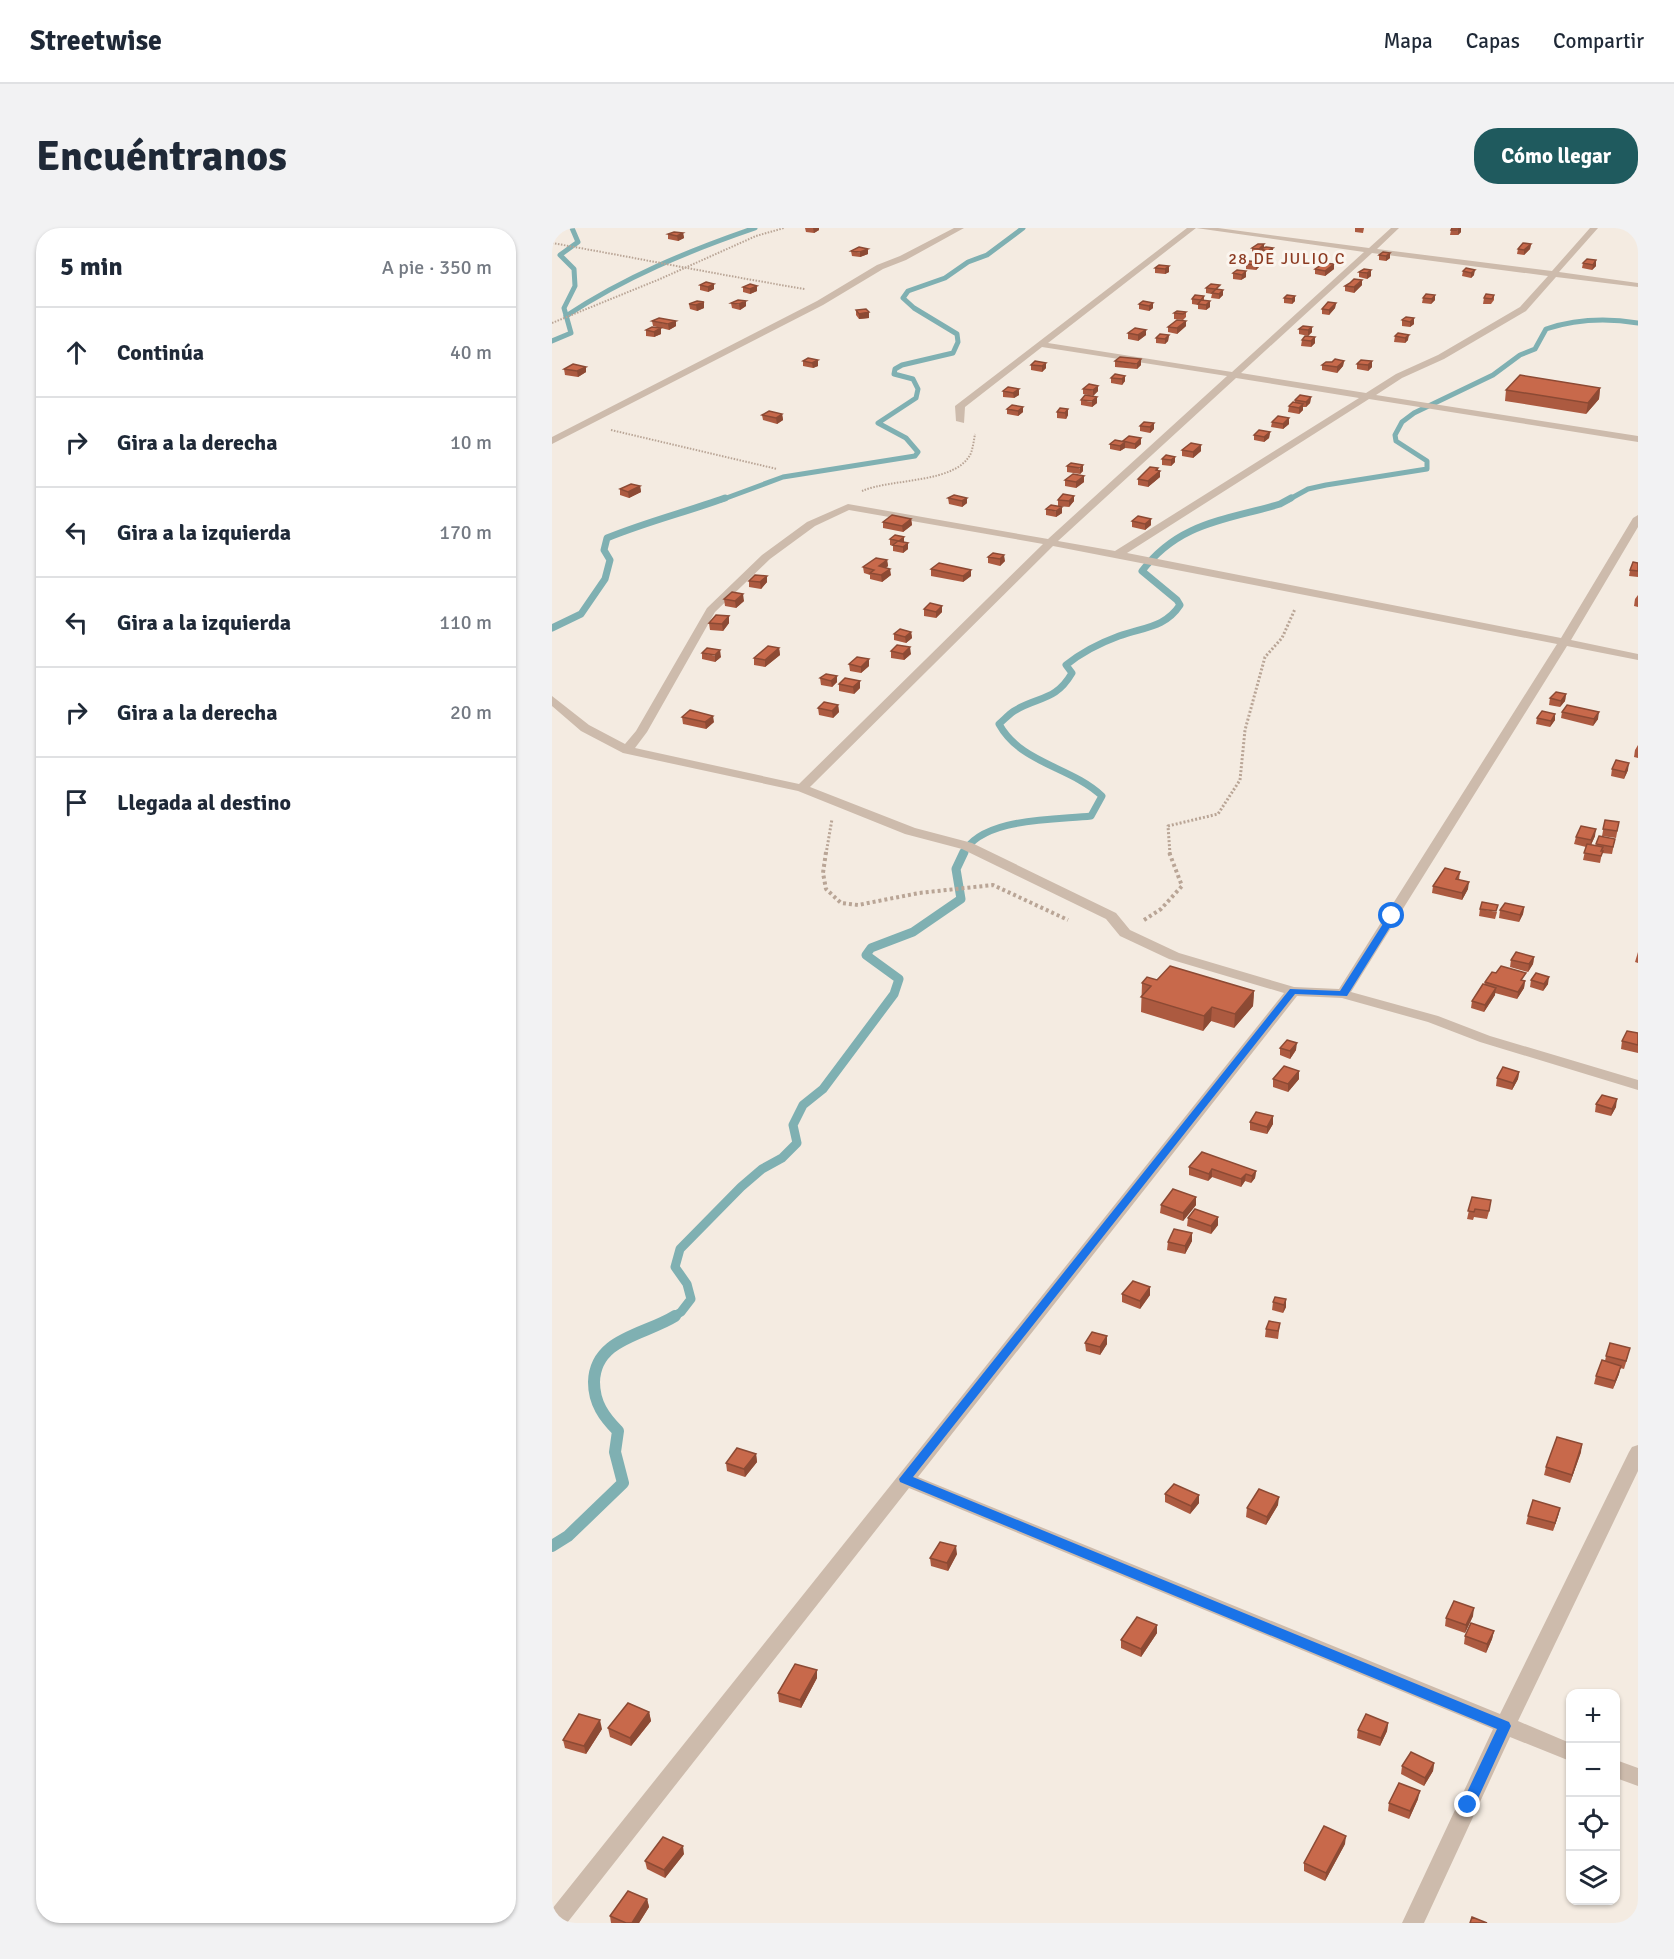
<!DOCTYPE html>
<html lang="es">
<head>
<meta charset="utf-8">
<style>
	body { margin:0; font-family:Signika,sans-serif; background:#f2f2f3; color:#1f2937 }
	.controls { position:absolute; right:18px; bottom:18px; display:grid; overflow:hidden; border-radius:12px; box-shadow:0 2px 4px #0004 }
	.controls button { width:54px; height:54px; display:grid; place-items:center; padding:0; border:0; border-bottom:2px solid #e0e1e3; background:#fff; color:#1f2937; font:30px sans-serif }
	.stop { position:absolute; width:18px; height:18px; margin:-14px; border:4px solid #1a73e8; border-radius:50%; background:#fff }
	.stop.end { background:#1a73e8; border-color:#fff; box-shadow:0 2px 6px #0008 }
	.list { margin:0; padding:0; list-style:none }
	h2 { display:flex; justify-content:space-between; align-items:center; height:78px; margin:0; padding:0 24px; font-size:26px }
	h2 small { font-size:20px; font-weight:400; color:#747a83 }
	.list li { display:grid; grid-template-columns:39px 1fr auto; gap:18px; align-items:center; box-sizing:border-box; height:90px; padding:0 24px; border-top:2px solid #e0e1e3 }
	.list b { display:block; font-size:22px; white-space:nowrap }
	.list em { font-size:20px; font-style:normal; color:#747a83 }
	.icon { flex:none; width:33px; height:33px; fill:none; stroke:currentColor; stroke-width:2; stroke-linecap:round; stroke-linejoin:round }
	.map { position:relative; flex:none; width:1086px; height:1695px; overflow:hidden; border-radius:24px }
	header { display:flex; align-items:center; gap:36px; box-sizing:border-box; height:84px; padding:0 30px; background:#fff; border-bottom:2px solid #e0e1e3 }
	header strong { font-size:28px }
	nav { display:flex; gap:33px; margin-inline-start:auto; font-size:21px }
	.intro { display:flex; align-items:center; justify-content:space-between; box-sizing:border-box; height:144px; padding:0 36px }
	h1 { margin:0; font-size:42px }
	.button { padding:15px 27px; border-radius:24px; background:#1f5a5e; color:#fff; font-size:21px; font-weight:700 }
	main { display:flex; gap:36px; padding:0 36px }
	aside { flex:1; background:#fff; border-radius:24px; box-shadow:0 2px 4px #0004 }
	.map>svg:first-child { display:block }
</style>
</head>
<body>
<header>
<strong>Streetwise</strong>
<nav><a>Mapa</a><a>Capas</a><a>Compartir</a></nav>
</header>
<div class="intro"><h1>Encuéntranos</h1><a class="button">Cómo llegar</a></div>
<main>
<aside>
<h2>5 min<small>A pie · 350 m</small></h2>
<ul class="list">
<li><svg class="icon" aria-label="ahead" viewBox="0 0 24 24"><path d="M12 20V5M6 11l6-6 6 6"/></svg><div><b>Continúa</b></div><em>40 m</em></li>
<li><svg class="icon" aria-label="right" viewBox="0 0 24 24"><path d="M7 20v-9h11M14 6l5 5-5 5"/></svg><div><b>Gira a la derecha</b></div><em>10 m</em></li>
<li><svg class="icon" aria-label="left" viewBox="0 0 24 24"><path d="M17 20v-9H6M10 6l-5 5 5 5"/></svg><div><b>Gira a la izquierda</b></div><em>170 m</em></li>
<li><svg class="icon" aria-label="left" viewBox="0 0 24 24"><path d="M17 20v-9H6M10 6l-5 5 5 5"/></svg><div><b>Gira a la izquierda</b></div><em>110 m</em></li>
<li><svg class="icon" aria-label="right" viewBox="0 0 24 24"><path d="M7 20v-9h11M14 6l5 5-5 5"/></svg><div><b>Gira a la derecha</b></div><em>20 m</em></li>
<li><svg class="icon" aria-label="arrive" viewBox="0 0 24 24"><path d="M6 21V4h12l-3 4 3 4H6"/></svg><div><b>Llegada al destino</b></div></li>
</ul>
</aside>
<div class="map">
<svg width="1086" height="1695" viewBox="0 0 1086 1695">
	<rect width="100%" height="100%" fill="#f4ebe1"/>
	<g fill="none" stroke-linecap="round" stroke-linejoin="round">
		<g stroke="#7fb0b2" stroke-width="5">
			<path d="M14 88C73 49 136 23 203 0"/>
			<path d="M0 113 19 105 12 80 23 58 22 41 8 27 26 14 20 0"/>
			<path d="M169 272 231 249 363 228 366 224 354 210 326 195 364 170 366 161 361 151 342 146 343 141 350 137 401 125 406 114 405 106 362 80 351 70 356 63 393 50 416 34 435 27 471 0"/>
			<path d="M736 272 756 261 774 257 875 241V233L844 213 843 207 850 194 862 185 941 147 968 127 983 121 994 101C1024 91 1055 90 1086 95"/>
		</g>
		<g stroke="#7fb0b2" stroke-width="7">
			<path d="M0 400 29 386 53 351 58 332 52 322 55 310C94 294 134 284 173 270"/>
			<path d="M411 626C429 589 504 592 539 588L550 568C518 538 469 536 447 496 452 492 456 487 462 483 486 468 503 474 520 445L514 437C530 424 548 415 567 408 591 399 613 400 628 377L625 372 590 343C627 294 674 292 728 276L739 270"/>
		</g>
		<path stroke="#7fb0b2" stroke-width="9" d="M121 1089 129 1084 139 1071 135 1056 123 1039 128 1021 189 959 210 941 230 930 245 915 241 897 251 877 271 861 342 766 347 751 314 727 319 720 361 704 409 671 404 641 412 624"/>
		<path stroke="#7fb0b2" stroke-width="12" d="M0 1318 16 1308 71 1255 63 1224 66 1203C52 1189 42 1175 42 1154 43 1110 93 1107 123 1088"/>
		<g stroke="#b9a596" stroke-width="2" stroke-dasharray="1.5 1.5" stroke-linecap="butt">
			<path d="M0 4 9 0"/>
			<path d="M0 15C85 30 168 47 253 61"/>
			<path d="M0 95 108 51 204 8 232 0"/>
			<path d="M59 202 225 241"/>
			<path d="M310 263C340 250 405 256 419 225 421 219 422 212 423 206"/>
		</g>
		<g stroke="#b9a596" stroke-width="3" stroke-dasharray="2 2" stroke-linecap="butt">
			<path d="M274 626 280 591"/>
			<path d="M618 626 616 598 666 586 688 552 693 502 713 429 730 410 743 381"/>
		</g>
		<g stroke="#b9a596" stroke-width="4" stroke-dasharray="3 3" stroke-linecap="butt">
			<path d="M274 624 271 645 274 661 289 675 306 677 367 665 441 657 516 692"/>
			<path d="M592 692 609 681 630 658 617 624"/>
		</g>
		<g fill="#cdbbac" fill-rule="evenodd">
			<path d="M402 0H412L354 32 331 41 271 77 0 216V209L265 73 325 37 348 28Z"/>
			<path d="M635 0H644L496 115 680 144 812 24 644 0H666L817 20 839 0H847L825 21 1000 43 1038 0H1046L1007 44 1086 55V59L1004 49 974 83 892 131 850 150 824 167 1086 208V214L817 171 575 325 1009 410 1081 290 1086 287V299L1019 412 1086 426V432L1015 418 799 764 886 788 938 808 1086 852V862L928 814 876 794 790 770 745 768 366 1249 948 1486 1077 1224 1080 1219 1086 1217V1243L966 1493 1018 1515V1533L958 1509 872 1695H850L941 1501 357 1260 15 1695H0V1681L732 765 617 731 568 708 554 691 410 621 353 606 246 563 71 525 29 503 0 478V468L37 497 73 516 84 503 155 380 210 327 255 294 296 276 496 311 675 148 490 119 413 179 412 195 404 193 403 178ZM820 25 996 48 968 79 886 127 844 146 814 165 689 145ZM684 150 807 170 563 323 506 313ZM297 282 491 316 247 556 83 520 95 504 163 384 218 331 263 298ZM501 318 1005 416 787 761 742 759 627 725 578 702 564 685 420 615 363 600 258 559Z"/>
			<path d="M1064 1532 1086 1540V1558L1064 1550Z"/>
		</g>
	</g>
	<g fill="#ac5a40">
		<path d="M253 0H267V2L262 5 254 4Z"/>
		<path d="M803 0H812L811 5 803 4Z"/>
		<path d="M900 0 909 4 906 7H898L899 2Z"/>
		<path d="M131 5 132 10 126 13 116 11V6Z"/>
		<path d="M979 16 978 21 972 27 965 26 966 21Z"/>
		<path d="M700 20H721V25L716 28 708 26V24L706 26 700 25Z"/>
		<path d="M299 23 316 26 308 29 300 28Z"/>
		<path d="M838 25V30L834 33 827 32V27Z"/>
		<path d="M1044 32V38L1040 42 1030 40 1031 35Z"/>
		<path d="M697 33 707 39 704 42 694 41V36Z"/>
		<path d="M782 36V41L773 48 763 46V41Z"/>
		<path d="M607 37 617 44 613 46 603 45V40Z"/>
		<path d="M914 40 922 47 919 50 910 48 911 43Z"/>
		<path d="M812 41 819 48 815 51 807 49V44Z"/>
		<path d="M694 43V49L689 52 681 51V45Z"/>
		<path d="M154 54 162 61 156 64 148 62V57Z"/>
		<path d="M810 57 802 65 793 63V58Z"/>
		<path d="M191 59 205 63 198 66 191 64Z"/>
		<path d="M654 60 671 62V67L667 71 659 70 660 66 654 65Z"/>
		<path d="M874 66 883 72 879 76 870 75 871 70Z"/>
		<path d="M942 67V72L939 76H931L932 70Z"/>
		<path d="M652 68V73L658 79 654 82 646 81V77L640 76V71Z"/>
		<path d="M743 68V73L740 76 732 75V70Z"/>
		<path d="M591 73 601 80 597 83 587 81V76Z"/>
		<path d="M152 74V80L145 83 138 81 137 76Z"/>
		<path d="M179 75 194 78 188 82 180 80Z"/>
		<path d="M784 75 783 80 777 87 770 86V81Z"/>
		<path d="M304 82 317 90 307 91 304 87Z"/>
		<path d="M634 84V89L631 92 622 91V85Z"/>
		<path d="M862 90V96L858 99 850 98V92Z"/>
		<path d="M100 93 124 98 117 102 101 98Z"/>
		<path d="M634 93V98L625 106 616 104V99Z"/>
		<path d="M760 99V104L756 108 747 106V101Z"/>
		<path d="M109 100V106L102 109 94 108V102Z"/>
		<path d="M576 105 594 107 586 113 576 111Z"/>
		<path d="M846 105 856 112 853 115 842 114 843 108Z"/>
		<path d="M617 107 616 113 613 116 604 115V110Z"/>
		<path d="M763 109V115L759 119 749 118 750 112Z"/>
		<path d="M266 132V138L261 140 251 138V133Z"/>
		<path d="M483 133 494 140 490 144 479 142V137Z"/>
		<path d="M563 133 589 137 585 141 563 139Z"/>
		<path d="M792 133 791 138 785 145 770 142V137Z"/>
		<path d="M820 133V139L816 143 805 141V136Z"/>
		<path d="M12 141 34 144 26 149 13 147Z"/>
		<path d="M563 146 573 153 570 157 559 155V150Z"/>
		<path d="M1048 160 1047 171 1034 186 953 173 954 162Z"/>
		<path d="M467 161V167L462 170 451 169V163Z"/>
		<path d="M531 161 546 163 541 168 531 166Z"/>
		<path d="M759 169 758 175 754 179H751V182L747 186 736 184 737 178 743 175V172Z"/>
		<path d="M529 172 545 175 540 179 529 177Z"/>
		<path d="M471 179V184L466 188 455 186V181Z"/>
		<path d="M516 181V187L514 191 505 190V184Z"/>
		<path d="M230 186 231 192 225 196 211 192 210 187Z"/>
		<path d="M720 194 737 196 731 201 719 199Z"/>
		<path d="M602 195V201L598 205 588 203V198Z"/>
		<path d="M718 204 717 210 712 214 702 212V207Z"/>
		<path d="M563 212 589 216 583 221 573 220 568 223 558 221V216Z"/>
		<path d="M649 217V223L641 230 630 228V222Z"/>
		<path d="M623 229V234L619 238 610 237V231Z"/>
		<path d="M519 235 531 243 528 246 515 244V238Z"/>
		<path d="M606 240V242L608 243V249L596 259 586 257V251Z"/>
		<path d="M513 252 532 254 524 260 513 258Z"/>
		<path d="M88 258 89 264 77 270 68 267V261Z"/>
		<path d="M402 267 415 275 410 279 397 276 396 270Z"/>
		<path d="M522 268V273L517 279 506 278V272Z"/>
		<path d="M494 281 510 285 504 289 494 287Z"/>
		<path d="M359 291 360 297 351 304 331 300V294Z"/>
		<path d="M599 291V297L593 302 580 299V293Z"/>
		<path d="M352 309V314L356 315V321L351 325 341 323V318L338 317V311Z"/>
		<path d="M441 325 453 333 448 338 436 335V329Z"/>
		<path d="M335 332 336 338 334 340 339 347 330 354 318 351V347L312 345 311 339Z"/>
		<path d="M1086 335V349L1077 348 1078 342Z"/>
		<path d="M379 341 419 348 411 354 379 348Z"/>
		<path d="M215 348V354L209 361 197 359V353Z"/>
		<path d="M1086 367V379L1082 378 1083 371Z"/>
		<path d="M172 371 192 373 184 380 173 378Z"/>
		<path d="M372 381 390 384 384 390 372 388Z"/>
		<path d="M177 388V395L171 403 158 402 157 395Z"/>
		<path d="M359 404 360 410 354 415 342 412V406Z"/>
		<path d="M227 420 228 427 213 439 202 437V430Z"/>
		<path d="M339 423 359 426 352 432 339 430Z"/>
		<path d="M150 425 169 429 163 434 150 431Z"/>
		<path d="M317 431V438L309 445 298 443 297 436Z"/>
		<path d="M268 450 285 454 280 459 269 457Z"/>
		<path d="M308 453V460L302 466 287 463V456Z"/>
		<path d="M1014 466 1013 473 1008 479 997 477 998 470Z"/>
		<path d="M286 477 287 484 281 490 267 487 266 480Z"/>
		<path d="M1010 484 1046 491 1041 498 1009 490Z"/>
		<path d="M130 489 162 494 154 501 131 496Z"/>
		<path d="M985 490 1003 492 998 499 984 496Z"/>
		<path d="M1086 517V530L1082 529 1083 522Z"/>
		<path d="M1060 541 1076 542 1072 551 1059 548Z"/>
		<path d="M1053 592 1067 594 1064 610 1050 608Z"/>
		<path d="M1043 608 1039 617 1044 618 1047 608 1063 611 1060 626 1050 625 1048 635 1031 632 1034 619 1022 616 1024 609Z"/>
		<path d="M908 644 907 652 916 661 910 672 880 665 881 658Z"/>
		<path d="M972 679 971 686 967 694 947 690 948 682Z"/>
		<path d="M928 681 945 684 943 691 927 688Z"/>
		<path d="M1086 724V735L1083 734Z"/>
		<path d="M982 729 981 736 976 744 958 739 959 732Z"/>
		<path d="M605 752 702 763 701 778 682 800 659 793 651 803 589 784 590 755Z"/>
		<path d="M973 752 972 760 965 771 943 765V767L932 784 919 780 920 773 932 757 933 754Z"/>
		<path d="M979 752 996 756 991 763 978 759Z"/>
		<path d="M1086 805V825L1069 821 1070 813Z"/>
		<path d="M728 820 744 822 738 831 728 827Z"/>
		<path d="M747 843V851L736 864 721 859V851Z"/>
		<path d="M967 844 966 851 960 862 944 858 945 850Z"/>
		<path d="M1044 876 1064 879 1059 888 1043 884Z"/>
		<path d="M698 894 721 896 715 906 698 902Z"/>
		<path d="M637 939 704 943 703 950 699 955 693 953 689 959 660 949 656 953 637 947Z"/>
		<path d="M644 969V977L631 993 608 985 609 977Z"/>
		<path d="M920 969 938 980 935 991 922 989 921 992 915 991Z"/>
		<path d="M636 990 666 997 659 1006 635 998Z"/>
		<path d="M640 1005V1013L633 1026 615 1022 616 1014Z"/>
		<path d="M570 1066 598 1067 588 1081 570 1074Z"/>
		<path d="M734 1071V1079L731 1085 720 1082 721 1074Z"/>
		<path d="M728 1095 726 1111 713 1109 714 1101Z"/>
		<path d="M533 1115 555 1116 548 1127 534 1123Z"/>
		<path d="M1054 1128H1076L1072 1141 1068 1140 1067 1146 1061 1161 1042 1156 1044 1148 1053 1133Z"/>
		<path d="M1029 1224 1018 1255 992 1247 994 1239Z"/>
		<path d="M204 1226 205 1234 193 1249 175 1243 174 1235Z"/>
		<path d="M613 1266 647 1275 638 1286 613 1274Z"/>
		<path d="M726 1277 714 1297 694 1289 695 1280Z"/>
		<path d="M1008 1280 1006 1288 1001 1303 974 1296 976 1288Z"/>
		<path d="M405 1326 396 1343 379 1338 378 1330Z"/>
		<path d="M921 1388 913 1405 893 1398 894 1390Z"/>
		<path d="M605 1397V1405L589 1429 569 1420V1412Z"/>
		<path d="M942 1403 940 1411 934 1425 912 1416 913 1408Z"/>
		<path d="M265 1442V1450L249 1480 227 1474 226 1465Z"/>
		<path d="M97 1484 99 1493 79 1518 58 1509 56 1500Z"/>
		<path d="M836 1495 835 1503 828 1518 805 1510 806 1502Z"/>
		<path d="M50 1501 34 1526 13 1520 11 1512Z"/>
		<path d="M882 1535 881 1543 872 1558 849 1546 850 1538Z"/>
		<path d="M866 1571 857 1591 836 1583 837 1575Z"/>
		<path d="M793 1616 773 1653 752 1643V1635Z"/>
		<path d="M132 1626 113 1650 95 1641 93 1633Z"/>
		<path d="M95 1671 97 1679 87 1695H59L58 1688Z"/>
	</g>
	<g fill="#8c4a34">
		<path d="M261 0H267V2L262 5Z"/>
		<path d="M908 0H909V4L906 7V2Z"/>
		<path d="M131 5 132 10 126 13 125 8Z"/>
		<path d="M712 16V21H708V24L706 26 707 21Z"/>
		<path d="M979 16 978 21 972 27V22Z"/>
		<path d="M721 20V25L716 28V23Z"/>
		<path d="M316 21V26L308 29V24Z"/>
		<path d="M838 25V30L834 33V28Z"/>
		<path d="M1044 32V38L1040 42 1041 37Z"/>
		<path d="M708 34 707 39 704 42V37Z"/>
		<path d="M782 36V41L773 48V43Z"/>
		<path d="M617 38V44L613 46V41Z"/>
		<path d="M819 42V48L815 51V45Z"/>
		<path d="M923 42 922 47 919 50V45Z"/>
		<path d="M694 43V49L689 52 690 47Z"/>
		<path d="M810 52V57L802 65V59Z"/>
		<path d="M162 56V61L156 64V59Z"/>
		<path d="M205 58V63L198 66V61Z"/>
		<path d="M671 62V67L667 71V66Z"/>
		<path d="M883 67V72L879 76 880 71Z"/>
		<path d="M743 68V73L740 76V71Z"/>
		<path d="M194 73V78L188 82 187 76Z"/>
		<path d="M658 73V79L654 82V77Z"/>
		<path d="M152 74V80L145 83 144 77Z"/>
		<path d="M601 75V80L597 83V78Z"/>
		<path d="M784 75 783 80 777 87V82Z"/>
		<path d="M317 84V90L307 91V86Z"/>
		<path d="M862 90V96L858 99V94Z"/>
		<path d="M124 93V98L117 102 116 96Z"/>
		<path d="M634 93V98L625 106V100Z"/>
		<path d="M760 99V104L756 108V102Z"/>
		<path d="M109 100V106L102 109V104Z"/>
		<path d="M594 102V107L586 113V107Z"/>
		<path d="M617 107 616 113 613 116V111Z"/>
		<path d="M857 107 856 112 853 115V110Z"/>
		<path d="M763 109V115L759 119V113Z"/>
		<path d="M589 131V137L585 141V136Z"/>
		<path d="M266 132V138L261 140 260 135Z"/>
		<path d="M792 133 791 138 785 145V139Z"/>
		<path d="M820 133V139L816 143V137Z"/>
		<path d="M494 135V140L490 144V138Z"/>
		<path d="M34 139V144L26 149 25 143Z"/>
		<path d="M573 148V153L570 157V151Z"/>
		<path d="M546 158V163L541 168V162Z"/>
		<path d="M1048 160 1047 171 1034 186 1036 175Z"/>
		<path d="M467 161V167L462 170 461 165Z"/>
		<path d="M545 169V175L540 179V173Z"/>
		<path d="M759 169 758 175 754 179V174Z"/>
		<path d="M751 176V182L747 186V180Z"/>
		<path d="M471 179V184L466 188V183Z"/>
		<path d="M516 181V187L514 191 513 185Z"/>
		<path d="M230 186 231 192 225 196 224 190Z"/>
		<path d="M737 190V196L731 201V196Z"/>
		<path d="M602 195V201L598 205V199Z"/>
		<path d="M718 204 717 210 712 214V209Z"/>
		<path d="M589 210V216L583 221V216Z"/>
		<path d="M573 214V220L568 223V218Z"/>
		<path d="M649 217V223L641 230V224Z"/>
		<path d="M623 229V234L619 238V232Z"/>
		<path d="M531 237V243L528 246V240Z"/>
		<path d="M606 240V245L608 243V249L596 259V253Z"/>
		<path d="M532 248V254L524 260V254Z"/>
		<path d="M88 258 89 264 77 270 76 264Z"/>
		<path d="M522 268V273L517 279V273Z"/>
		<path d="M415 270V275L410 279V273Z"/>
		<path d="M510 279V285L504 289V283Z"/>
		<path d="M359 291 360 297 351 304 350 298Z"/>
		<path d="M599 291V297L593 302V296Z"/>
		<path d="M352 309V315L347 313Z"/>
		<path d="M356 315V321L351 325V319Z"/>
		<path d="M452 327 453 333 448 338V331Z"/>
		<path d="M335 332 336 338 327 344V338Z"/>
		<path d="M338 341 339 347 330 354 329 347Z"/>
		<path d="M419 342V348L411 354V348Z"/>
		<path d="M215 348V354L209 361 208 354Z"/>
		<path d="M191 366 192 373 184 380 183 373Z"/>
		<path d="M390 378V384L384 390V384Z"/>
		<path d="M177 388V395L171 403 170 396Z"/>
		<path d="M359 404 360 410 354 415 353 409Z"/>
		<path d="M358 419 359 426 352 432 351 426Z"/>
		<path d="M227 420 228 427 213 439V432Z"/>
		<path d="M168 422 169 429 163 434V427Z"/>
		<path d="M317 431V438L309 445V439Z"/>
		<path d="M285 448V454L280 459 279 453Z"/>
		<path d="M308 453V460L302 466 301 459Z"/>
		<path d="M1014 466 1013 473 1008 479 1009 473Z"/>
		<path d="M286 477 287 484 281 490 280 483Z"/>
		<path d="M1047 484 1046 491 1041 498 1042 491Z"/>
		<path d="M1003 486V492L998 499 999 493Z"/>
		<path d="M161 488 162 494 154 501 153 494Z"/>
		<path d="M1077 535 1076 542 1072 551 1073 544Z"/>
		<path d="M1044 601 1043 608 1038 619 1039 612Z"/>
		<path d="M917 654 916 661 910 672V665Z"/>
		<path d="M972 679 971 686 967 694 968 687Z"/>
		<path d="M982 729 981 736 976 744 977 736Z"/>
		<path d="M997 749 996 756 991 763 992 756Z"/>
		<path d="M973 753 972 760 965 771 966 764Z"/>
		<path d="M944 760 943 767 932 784 933 777Z"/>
		<path d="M702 763 701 778 682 800 683 786Z"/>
		<path d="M660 779 659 793 651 803 652 788Z"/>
		<path d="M745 815 744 822 738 831V823Z"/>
		<path d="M747 843V851L736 864V856Z"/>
		<path d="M967 844 966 851 960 862 961 855Z"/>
		<path d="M1065 871 1064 879 1059 888 1060 881Z"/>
		<path d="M721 888V896L715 906V899Z"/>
		<path d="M660 941V949L656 953 657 946Z"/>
		<path d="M704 943 703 950 699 955 700 948Z"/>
		<path d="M694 946 693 953 689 959V951Z"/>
		<path d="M644 969V977L631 993V985Z"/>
		<path d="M666 989V997L659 1006V998Z"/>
		<path d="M640 1005V1013L633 1026V1018Z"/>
		<path d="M598 1059V1067L588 1081V1073Z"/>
		<path d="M734 1071V1079L731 1085 732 1077Z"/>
		<path d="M555 1108V1116L548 1127V1119Z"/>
		<path d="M1069 1138 1067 1146 1061 1161 1063 1153Z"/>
		<path d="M1030 1216 1029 1224 1018 1255 1020 1247Z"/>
		<path d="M204 1226 205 1234 193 1249 192 1241Z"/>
		<path d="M647 1267V1275L638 1286 639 1278Z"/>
		<path d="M727 1269 726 1277 714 1297 715 1289Z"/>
		<path d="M1008 1280 1006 1288 1001 1303 1003 1295Z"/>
		<path d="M404 1318 405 1326 396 1343 395 1335Z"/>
		<path d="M922 1380 921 1388 913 1405 914 1397Z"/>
		<path d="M605 1397V1405L589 1429V1421Z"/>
		<path d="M942 1403 940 1411 934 1425 935 1416Z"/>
		<path d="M265 1442V1450L249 1480 248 1472Z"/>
		<path d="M97 1484 99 1493 79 1518 78 1510Z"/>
		<path d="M48 1492 50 1501 34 1526 32 1518Z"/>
		<path d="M836 1495 835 1503 828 1518 829 1510Z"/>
		<path d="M882 1535 881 1543 872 1558 873 1550Z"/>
		<path d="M868 1563 866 1571 857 1591 858 1583Z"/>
		<path d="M794 1608 793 1616 773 1653 774 1645Z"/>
		<path d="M131 1618 132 1626 113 1650 112 1642Z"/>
		<path d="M95 1671 97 1679 87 1695H80Z"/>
	</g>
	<g fill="#c8694b" stroke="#8c4a34" stroke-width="1.5">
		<path d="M900 0H908L906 2H899Z"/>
		<path d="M122 4 131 5 125 8 116 6Z"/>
		<path d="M971 15 979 16 972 22 966 21Z"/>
		<path d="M706 16H712L707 21 700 20Z"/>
		<path d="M307 19 316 21 308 24 299 23Z"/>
		<path d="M714 19 721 20 716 23 708 21Z"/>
		<path d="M831 24 838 25 834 28 827 27Z"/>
		<path d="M1035 31 1044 32 1041 37 1031 35Z"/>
		<path d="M697 33 708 34 704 37 694 36Z"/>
		<path d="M772 35 782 36 773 43 763 41Z"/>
		<path d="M607 37 617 38 613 41 603 40Z"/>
		<path d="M914 40 923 42 919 45 911 43Z"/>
		<path d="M812 41 819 42 815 45 807 44Z"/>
		<path d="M685 42 694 43 690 47 681 45Z"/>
		<path d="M802 51 810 52 802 59 793 58 798 55Z"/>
		<path d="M154 54 162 56 156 59 148 57Z"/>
		<path d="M198 56 205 58 198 61 191 59Z"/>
		<path d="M659 56 668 57 664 61 671 62 667 66 660 65 664 61 654 60Z"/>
		<path d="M874 66 883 67 880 71 871 70Z"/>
		<path d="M934 66 942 67 940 71 932 70Z"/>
		<path d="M643 67 652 68 649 72 640 71Z"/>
		<path d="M735 67 743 68 740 71 732 70Z"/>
		<path d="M186 72 194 73 187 76 179 75Z"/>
		<path d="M649 72 658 73 654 77 646 76Z"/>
		<path d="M145 73 152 74 144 77 137 76Z"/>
		<path d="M591 73 601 75 597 78 587 76Z"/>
		<path d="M776 74 784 75 777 82 770 81Z"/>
		<path d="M314 81 317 84 307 86 304 82Z"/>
		<path d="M625 83 634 84 631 86 622 85Z"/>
		<path d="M854 89 862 90 858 94 850 92Z"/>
		<path d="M107 90 124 93 116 96 100 93Z"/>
		<path d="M625 92 634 93 625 100 616 99Z"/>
		<path d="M751 98 760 99 756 102 747 101Z"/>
		<path d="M100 99 109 100 102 104 94 102Z"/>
		<path d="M583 100 594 102 586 107 576 105Z"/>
		<path d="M846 105 857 107 853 110 843 108Z"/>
		<path d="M608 106 617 107 613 111 604 110Z"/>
		<path d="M753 108 763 109 759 113 750 112Z"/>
		<path d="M568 129 589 131 585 136 563 133Z"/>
		<path d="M256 130 266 132 260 135 251 133Z"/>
		<path d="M783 131 792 133 785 139 770 137 774 134H780Z"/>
		<path d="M809 132 820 133 816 137 805 136Z"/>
		<path d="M483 133 494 135 490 138 479 137Z"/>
		<path d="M21 136 34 139 25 143 12 141Z"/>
		<path d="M563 146 573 148 570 151 559 150Z"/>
		<path d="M968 147 1048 160 1036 175 954 162Z"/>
		<path d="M537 156 546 158 541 162 531 161Z"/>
		<path d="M456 159 467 161 461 165 451 163Z"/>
		<path d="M533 167 545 169 540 173 529 172Z"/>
		<path d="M748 167 759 169 754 174 743 172Z"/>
		<path d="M741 174 751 176 747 180 737 178Z"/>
		<path d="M460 177 471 179 466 183 455 181Z"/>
		<path d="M508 180 516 181 513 185 505 184Z"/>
		<path d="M217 183 230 186 224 190 210 187Z"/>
		<path d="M726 188 737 190 731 196 720 194Z"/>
		<path d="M592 194 602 195 598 199 588 198Z"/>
		<path d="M707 202 718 204 712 209 702 207Z"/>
		<path d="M577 208 589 210 583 216 571 213Z"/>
		<path d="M563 212 573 214 568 218 558 216Z"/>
		<path d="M639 215 649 217 641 224 630 222Z"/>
		<path d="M614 227 623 229 619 232 610 231Z"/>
		<path d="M519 235 531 237 528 240 515 238Z"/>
		<path d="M598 239 606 240 604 242 608 243 596 253 586 251Z"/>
		<path d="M521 246 532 248 524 254 513 252Z"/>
		<path d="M79 256 88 258 76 264 68 261Z"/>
		<path d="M511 266 522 268 517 273 506 272Z"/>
		<path d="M402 267 415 270 410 273 396 270Z"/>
		<path d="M499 277 510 279 504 283 494 281Z"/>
		<path d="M340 287 359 291 350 298 331 294Z"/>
		<path d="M586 288 599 291 593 296 580 293Z"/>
		<path d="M343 307 352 309 347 313 338 311Z"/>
		<path d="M346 313 356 315 351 319 341 317Z"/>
		<path d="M441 325 452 327 448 331 436 329Z"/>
		<path d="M324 330 335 332 327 338 338 341 329 347 318 345 322 342 311 339Z"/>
		<path d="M1081 334 1086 335V343L1078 342Z"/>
		<path d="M387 335 419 342 411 348 379 341Z"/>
		<path d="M203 347 215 348 208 354 197 353Z"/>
		<path d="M180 364 191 366 183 373 172 371Z"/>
		<path d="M378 375 390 378 384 384 372 381Z"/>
		<path d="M164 387 177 388 170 396 157 395Z"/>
		<path d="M348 401 359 404 353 409 342 406Z"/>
		<path d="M345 417 358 419 351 426 339 423Z"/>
		<path d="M216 418 227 420 213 432 202 430Z"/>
		<path d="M155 420 168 422 163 427 150 425Z"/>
		<path d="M305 429 317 431 309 439 297 436Z"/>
		<path d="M274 446 285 448 279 453 268 450Z"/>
		<path d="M293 450 308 453 301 459 287 456Z"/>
		<path d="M1004 464 1014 466 1009 473 998 470Z"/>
		<path d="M272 474 286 477 280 483 266 480Z"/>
		<path d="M1015 477 1047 484 1042 491 1010 484Z"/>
		<path d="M138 482 161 488 153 494 130 489Z"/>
		<path d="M990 483 1003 486 999 493 985 490Z"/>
		<path d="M1064 532 1077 535 1073 544 1060 541Z"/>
		<path d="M1053 592 1067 594 1065 603 1051 601Z"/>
		<path d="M1029 598 1044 601 1039 612 1024 609Z"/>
		<path d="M1047 608 1063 611 1061 619 1044 616Z"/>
		<path d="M1035 616 1051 619 1049 623H1051L1049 628 1032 625Z"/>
		<path d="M893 640 908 644 904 651 917 654 910 665 881 658Z"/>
		<path d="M930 674 946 677 944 683 928 681Z"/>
		<path d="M953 675 972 679 968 687 948 682Z"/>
		<path d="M964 724 982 729 977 736 959 732Z"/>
		<path d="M618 738 702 763 683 786 660 779 652 788 589 769 599 758 590 755 595 749 605 752Z"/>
		<path d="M949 738 974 745 969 752 973 753 966 764 933 754 940 744 944 745Z"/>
		<path d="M984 745 997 749 992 756 979 752Z"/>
		<path d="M931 756 944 760 933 777 920 773Z"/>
		<path d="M1075 803 1086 805V817L1070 813Z"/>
		<path d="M735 812 745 815 738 823 728 820Z"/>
		<path d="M732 838 747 843 736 856 721 851Z"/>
		<path d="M951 839 967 844 961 855 945 850Z"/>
		<path d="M1050 867 1065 871 1060 881 1044 876Z"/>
		<path d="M704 884 721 888 715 899 698 894Z"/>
		<path d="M650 924 704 943 700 948 694 946 689 951 660 941 657 946 637 939Z"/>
		<path d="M621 961 644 969 631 985 609 977Z"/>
		<path d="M920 969 939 972 937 983 923 981 922 984 916 983Z"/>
		<path d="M643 981 666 989 659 998 636 990Z"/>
		<path d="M622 1001 640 1005 633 1018 616 1014Z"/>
		<path d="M581 1053 598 1059 588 1073 570 1066Z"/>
		<path d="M723 1069 734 1071 732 1077 721 1074Z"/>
		<path d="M717 1093 728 1095 726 1103 714 1101Z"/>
		<path d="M540 1104 555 1108 548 1119 533 1115Z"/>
		<path d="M1058 1115 1078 1120 1074 1133 1054 1128Z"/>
		<path d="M1050 1132 1069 1138 1063 1153 1044 1148Z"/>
		<path d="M1005 1209 1030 1216 1020 1247 994 1239Z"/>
		<path d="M185 1220 204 1226 192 1241 174 1235Z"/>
		<path d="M622 1256 647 1267 639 1278 613 1266Z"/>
		<path d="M707 1261 727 1269 715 1289 695 1280Z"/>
		<path d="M981 1272 1008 1280 1003 1295 976 1288Z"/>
		<path d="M388 1314 404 1318 395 1335 378 1330Z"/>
		<path d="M902 1373 922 1380 914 1397 894 1390Z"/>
		<path d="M585 1389 605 1397 589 1421 569 1412Z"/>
		<path d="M919 1395 942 1403 935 1416 913 1408Z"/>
		<path d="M243 1436 265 1442 248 1472 226 1465Z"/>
		<path d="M76 1475 97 1484 78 1510 56 1500Z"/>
		<path d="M27 1486 48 1492 32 1518 11 1512Z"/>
		<path d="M814 1486 836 1495 829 1510 806 1502Z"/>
		<path d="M859 1524 882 1535 873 1550 850 1538Z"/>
		<path d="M847 1555 868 1563 858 1583 837 1575Z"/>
		<path d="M772 1598 794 1608 774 1645 752 1635Z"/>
		<path d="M111 1609 131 1618 112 1642 93 1633Z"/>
		<path d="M76 1663 95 1671 80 1695H74L58 1688Z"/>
		<path d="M920 1689 935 1695H918Z"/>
	</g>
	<path fill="#1a73e8" d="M840 686 845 688 795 768 743 766 361 1249 957 1494 959 1498 923 1577 921 1581H911L909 1577 945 1501 348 1254 347 1251 738 761 788 763 836 688Z"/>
	<g text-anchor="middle" stroke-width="6" stroke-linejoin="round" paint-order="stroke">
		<g font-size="16" letter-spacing="1.5" fill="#8c3b22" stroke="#fbf5ee">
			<text x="735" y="36">28 DE JULIO C</text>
		</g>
	</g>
</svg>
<div class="controls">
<button>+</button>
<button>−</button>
<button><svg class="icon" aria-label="locate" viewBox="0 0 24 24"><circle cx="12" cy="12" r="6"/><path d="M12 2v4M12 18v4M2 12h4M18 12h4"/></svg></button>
<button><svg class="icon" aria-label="layers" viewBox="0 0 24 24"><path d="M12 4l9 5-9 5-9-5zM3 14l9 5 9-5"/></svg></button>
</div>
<div class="stop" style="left:840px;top:688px"></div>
<div class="stop end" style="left:916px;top:1577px"></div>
</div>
</main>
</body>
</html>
